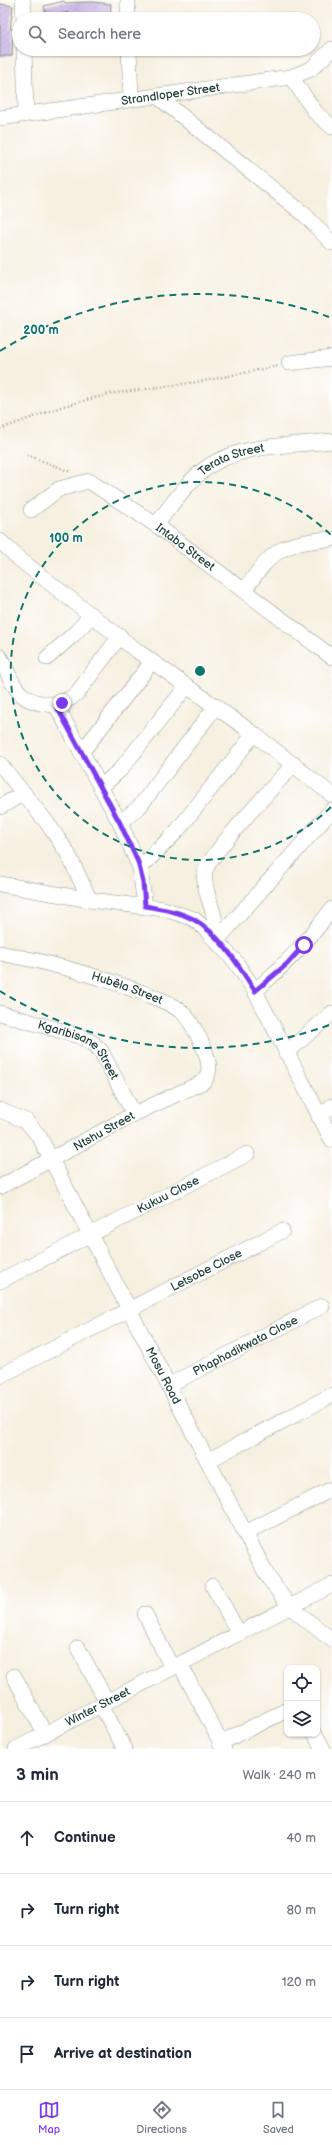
<!DOCTYPE html>
<html lang="en">
<head>
<meta charset="utf-8">
<style>
	body { margin:0; font-family:"Balsamiq Sans",sans-serif; background:#f2f2f3; color:#1f2937 }
	.controls { position:absolute; right:12px; bottom:12px; display:grid; overflow:hidden; border-radius:8px; box-shadow:0 1px 3px #0004 }
	.controls button { width:36px; height:36px; display:grid; place-items:center; padding:0; border:0; border-bottom:1px solid #e0e1e3; background:#fff; color:#1f2937; font:20px sans-serif }
	.stop { position:absolute; width:12px; height:12px; margin:-9px; border:3px solid #7c3aed; border-radius:50%; background:#fff }
	.stop.end { background:#7c3aed; border-color:#fff; box-shadow:0 1px 4px #0008 }
	.list { margin:0; padding:0; list-style:none }
	h2 { display:flex; justify-content:space-between; align-items:center; height:52px; margin:0; padding:0 16px; font-size:17px }
	h2 small { font-size:13px; font-weight:400; color:#747a83 }
	.list li { display:grid; grid-template-columns:26px 1fr auto; gap:12px; align-items:center; box-sizing:border-box; height:72px; padding:0 16px; border-top:1px solid #e0e1e3 }
	.list b { display:block; font-size:15px; white-space:nowrap }
	.list em { font-size:13px; font-style:normal; color:#747a83 }
	.icon { flex:none; width:22px; height:22px; fill:none; stroke:currentColor; stroke-width:2; stroke-linecap:round; stroke-linejoin:round }
	.map { position:relative; flex:none; width:332px; height:1749px; overflow:hidden }
	.search { position:absolute; background:#fff; box-shadow:0 1px 3px #0004; left:12px; right:12px; top:12px; height:44px; display:flex; align-items:center; gap:10px; box-sizing:border-box; padding:0 14px; border-radius:22px; color:#747a83; font-size:15px }
	.sheet { height:340px; background:#fff }
	nav { display:flex; justify-content:space-around; align-items:center; box-sizing:border-box; height:56px; border-top:1px solid #e0e1e3; background:#fff; font-size:11px; color:#747a83 }
	nav a { display:grid; justify-items:center; gap:2px }
	nav .on { color:#7c3aed }
	.map>svg:first-child { display:block }
</style>
</head>
<body>
<div class="map">
<svg width="332" height="1749" viewBox="0 0 332 1749">
	<defs>
		<pattern id="building-hatch" width="6" height="6" patternUnits="userSpaceOnUse"><rect width="6" height="6" fill="#c3ace4"/><path d="M-1 1l2-2M0 6l6-6M5 7l2-2" fill="none" stroke="#9e8dba"/></pattern>
	</defs>
	<rect width="100%" height="100%" fill="#fff"/>
	<filter id="ink" filterUnits="userSpaceOnUse"><feTurbulence type="fractalNoise" baseFrequency=".025" numOctaves="2"/><feDisplacementMap in="SourceGraphic" scale="8" xChannelSelector="R" yChannelSelector="G"/><feConvolveMatrix kernelMatrix="1 2 1 2 8 2 1 2 1" color-interpolation-filters="sRGB"/></filter>
	<filter id="wash" filterUnits="userSpaceOnUse"><feTurbulence type="fractalNoise" baseFrequency=".012" numOctaves="4" result="noise"/><feDisplacementMap in="SourceGraphic" scale="16" xChannelSelector="R" yChannelSelector="G"/><feGaussianBlur stdDeviation="0.9" result="paint"/><feColorMatrix in="noise" values="0 0 0 0 0 0 0 0 0 0 0 0 0 0 0 0 0 1.4 0 .05"/><feComposite in="paint" operator="in"/></filter>
	<g filter="url(#wash)">
		<rect width="100%" height="100%" fill="#f6f0e0"/>
		<g id="blocks">
			<g fill="url(#building-hatch)">
				<path d="M64 1 65 3 92 2 111 4 110 19 68 14V12L47 17 44 6Z"/>
				<path d="M0 4 13 6 10 29H13L12 56H0Z"/>
			</g>
		</g>
	</g>
	<g filter="url(#ink)">
		<use href="#blocks" fill-opacity="0" stroke="#8a968a" stroke-width="1"/>
		<g fill="none" stroke-linecap="round" stroke-linejoin="round">
			<g stroke="#8a968a" stroke-width="16">
				<g id="minor">
					<path d="M23 0 24 19"/>
					<path d="M128 0V19"/>
					<path d="M24 49 26 114"/>
					<path d="M129 49 131 99"/>
					<path d="M291 77 316 113 332 127"/>
					<path d="M157 96 305 215 332 243"/>
					<path id="s1" d="M0 118 291 77 311 69 332 49"/>
					<path d="M289 363 332 358"/>
					<path id="s2" d="M31 510 59 489 89 481 156 525 332 657"/>
					<path id="s3" d="M156 525C170 507 183 487 201 472 236 443 289 446 332 441"/>
					<path d="M0 541 19 559 136 650 254 734 332 795"/>
					<path d="M244 591C273 549 281 543 332 539"/>
					<path d="M0 657C16 689 17 703 56 705L120 823 140 868"/>
					<path d="M47 658 73 635 92 615"/>
					<path d="M56 705 71 698 78 692 120 636"/>
					<path d="M81 753 152 662"/>
					<path d="M0 764 48 824 67 852 90 900"/>
					<path d="M101 787 120 770 187 686"/>
					<path d="M0 807 24 793"/>
					<path d="M120 823 140 806 216 706"/>
					<path d="M0 884 90 900 164 909 194 919 204 928 235 961 255 991 332 1140"/>
					<path d="M145 907 140 868 177 831 254 734"/>
					<path d="M215 938C219 914 201 889 205 872 208 855 278 782 294 764"/>
					<path d="M217 940 332 810"/>
					<path id="s4" d="M0 953C48 962 95 975 141 992 155 998 173 1003 184 1014 193 1024 200 1039 205 1051 209 1062 212 1073 203 1082L134 1114 0 1187"/>
					<path d="M255 991C284 966 309 940 332 909"/>
					<path id="s5" d="M0 1013 82 1037 93 1043 101 1051 134 1114"/>
					<path d="M286 1053 332 1013"/>
					<path id="s6" d="M0 1110 26 1121 39 1136 268 1577 289 1606 332 1640"/>
					<path d="M319 1117 332 1106"/>
					<path id="s7" d="M0 1281 247 1154"/>
					<path id="s8" d="M0 1376 282 1231"/>
					<path id="s9" d="M169 1385 322 1306"/>
					<path d="M209 1460 332 1395"/>
					<path d="M245 1533 332 1489"/>
					<path d="M213 1586 238 1632"/>
					<path d="M145 1614 172 1668"/>
					<path d="M78 1648 107 1702"/>
					<path d="M180 1664 224 1749"/>
					<path d="M14 1676 45 1734"/>
					<path d="M101 1705 125 1749"/>
					<path d="M315 1734 323 1749"/>
					<path d="M220 1743 287 1710"/>
					<path id="s10" d="M16 1749 332 1585"/>
				</g>
			</g>
			<g stroke="#8a968a" stroke-width="2.5" stroke-dasharray="1 3" stroke-linecap="butt">
				<path d="M0 429 64 406 109 394 204 381 277 366"/>
				<path d="M27 455 71 472"/>
			</g>
			<use href="#minor" stroke="#fff" stroke-width="15"/>
		</g>
	</g>
	<g fill="none" stroke-linecap="round" stroke-linejoin="round" filter="url(#ink)">
		<path stroke="#7c3aed" stroke-width="5" d="M62 703 56 705 120 823 138 862 143 882 145 906C161 909 178 911 193 919 220 934 239 966 255 991L287 964 304 945"/>
	</g>
	<g fill="none" stroke="#0f766e" stroke-width="2" stroke-dasharray="7 5">
		<path d="M331 807A189 189 0 1 1 331 535"/>
		<path d="M329 1025A377 377 0 0 1 0 991M0 351A377 377 0 0 1 329 317"/>
	</g>
	<g text-anchor="middle" stroke-width="3" stroke-linejoin="round" paint-order="stroke">
		<g font-size="12" fill="#1f3d34" stroke="#fff">
			<text dy="4" stroke="none"><textPath href="#s1" startOffset="172">Strandloper Street</textPath></text>
			<text dy="4" stroke="none"><textPath href="#s3" startOffset="103">Terata Street</textPath></text>
			<text dy="4" stroke="none"><textPath href="#s2" startOffset="183">Intaba Street</textPath></text>
			<text dy="4" stroke="none"><textPath href="#s4" startOffset="132">Hubêla Street</textPath></text>
			<text dy="4" stroke="none"><textPath href="#s5" startOffset="90">Kgaribisane Street</textPath></text>
			<text transform="translate(104 1131) rotate(-29)" y="4">Ntshu Street</text>
			<text dy="4" stroke="none"><textPath href="#s7" startOffset="189">Kukuu Close</textPath></text>
			<text dy="4" stroke="none"><textPath href="#s8" startOffset="232">Letsobe Close</textPath></text>
			<text dy="4" stroke="none"><textPath href="#s9" startOffset="86">Phaphadikwata Close</textPath></text>
			<text dy="4" stroke="none"><textPath href="#s6" startOffset="318">Mosu Road</textPath></text>
			<text dy="4" stroke="none"><textPath href="#s10" startOffset="92">Winter Street</textPath></text>
		</g>
	</g>
	<circle cx="200" cy="671" r="6" fill="#0f766e" stroke="#fff" stroke-width="2"/>
	<g font-size="12" text-anchor="middle" font-weight="bold" fill="#0f766e" stroke="#fff" stroke-width="3" stroke-linejoin="round" paint-order="stroke">
		<text x="41" y="334">200 m</text>
		<text x="66" y="542">100 m</text>
	</g>
</svg>
<div class="controls">
<button><svg class="icon" aria-label="locate" viewBox="0 0 24 24"><circle cx="12" cy="12" r="6"/><path d="M12 2v4M12 18v4M2 12h4M18 12h4"/></svg></button>
<button><svg class="icon" aria-label="layers" viewBox="0 0 24 24"><path d="M12 4l9 5-9 5-9-5zM3 14l9 5 9-5"/></svg></button>
</div>
<div class="stop" style="left:304px;top:945px"></div>
<div class="stop end" style="left:62px;top:703px"></div>
<div class="search"><svg class="icon" aria-label="search" viewBox="0 0 24 24"><circle cx="10" cy="10" r="6"/><path d="M15 15l6 6"/></svg>Search here</div>
</div>
<section class="sheet">
<h2>3 min<small>Walk · 240 m</small></h2>
<ul class="list">
<li><svg class="icon" aria-label="ahead" viewBox="0 0 24 24"><path d="M12 20V5M6 11l6-6 6 6"/></svg><div><b>Continue</b></div><em>40 m</em></li>
<li><svg class="icon" aria-label="right" viewBox="0 0 24 24"><path d="M7 20v-9h11M14 6l5 5-5 5"/></svg><div><b>Turn right</b></div><em>80 m</em></li>
<li><svg class="icon" aria-label="right" viewBox="0 0 24 24"><path d="M7 20v-9h11M14 6l5 5-5 5"/></svg><div><b>Turn right</b></div><em>120 m</em></li>
<li><svg class="icon" aria-label="arrive" viewBox="0 0 24 24"><path d="M6 21V4h12l-3 4 3 4H6"/></svg><div><b>Arrive at destination</b></div></li>
</ul>
</section>
<nav>
<a class="on"><svg class="icon" aria-label="map" viewBox="0 0 24 24"><path d="M3 6l6-2 6 2 6-2v14l-6 2-6-2-6 2zM9 4v14M15 6v14"/></svg>Map</a>
<a><svg class="icon" aria-label="directions" viewBox="0 0 24 24"><path d="M12 3l9 9-9 9-9-9zM9 14v-3h6M13 9l2 2-2 2"/></svg>Directions</a>
<a><svg class="icon" aria-label="saved" viewBox="0 0 24 24"><path d="M7 4h10v16l-5-4-5 4z"/></svg>Saved</a>
</nav>
</body>
</html>
